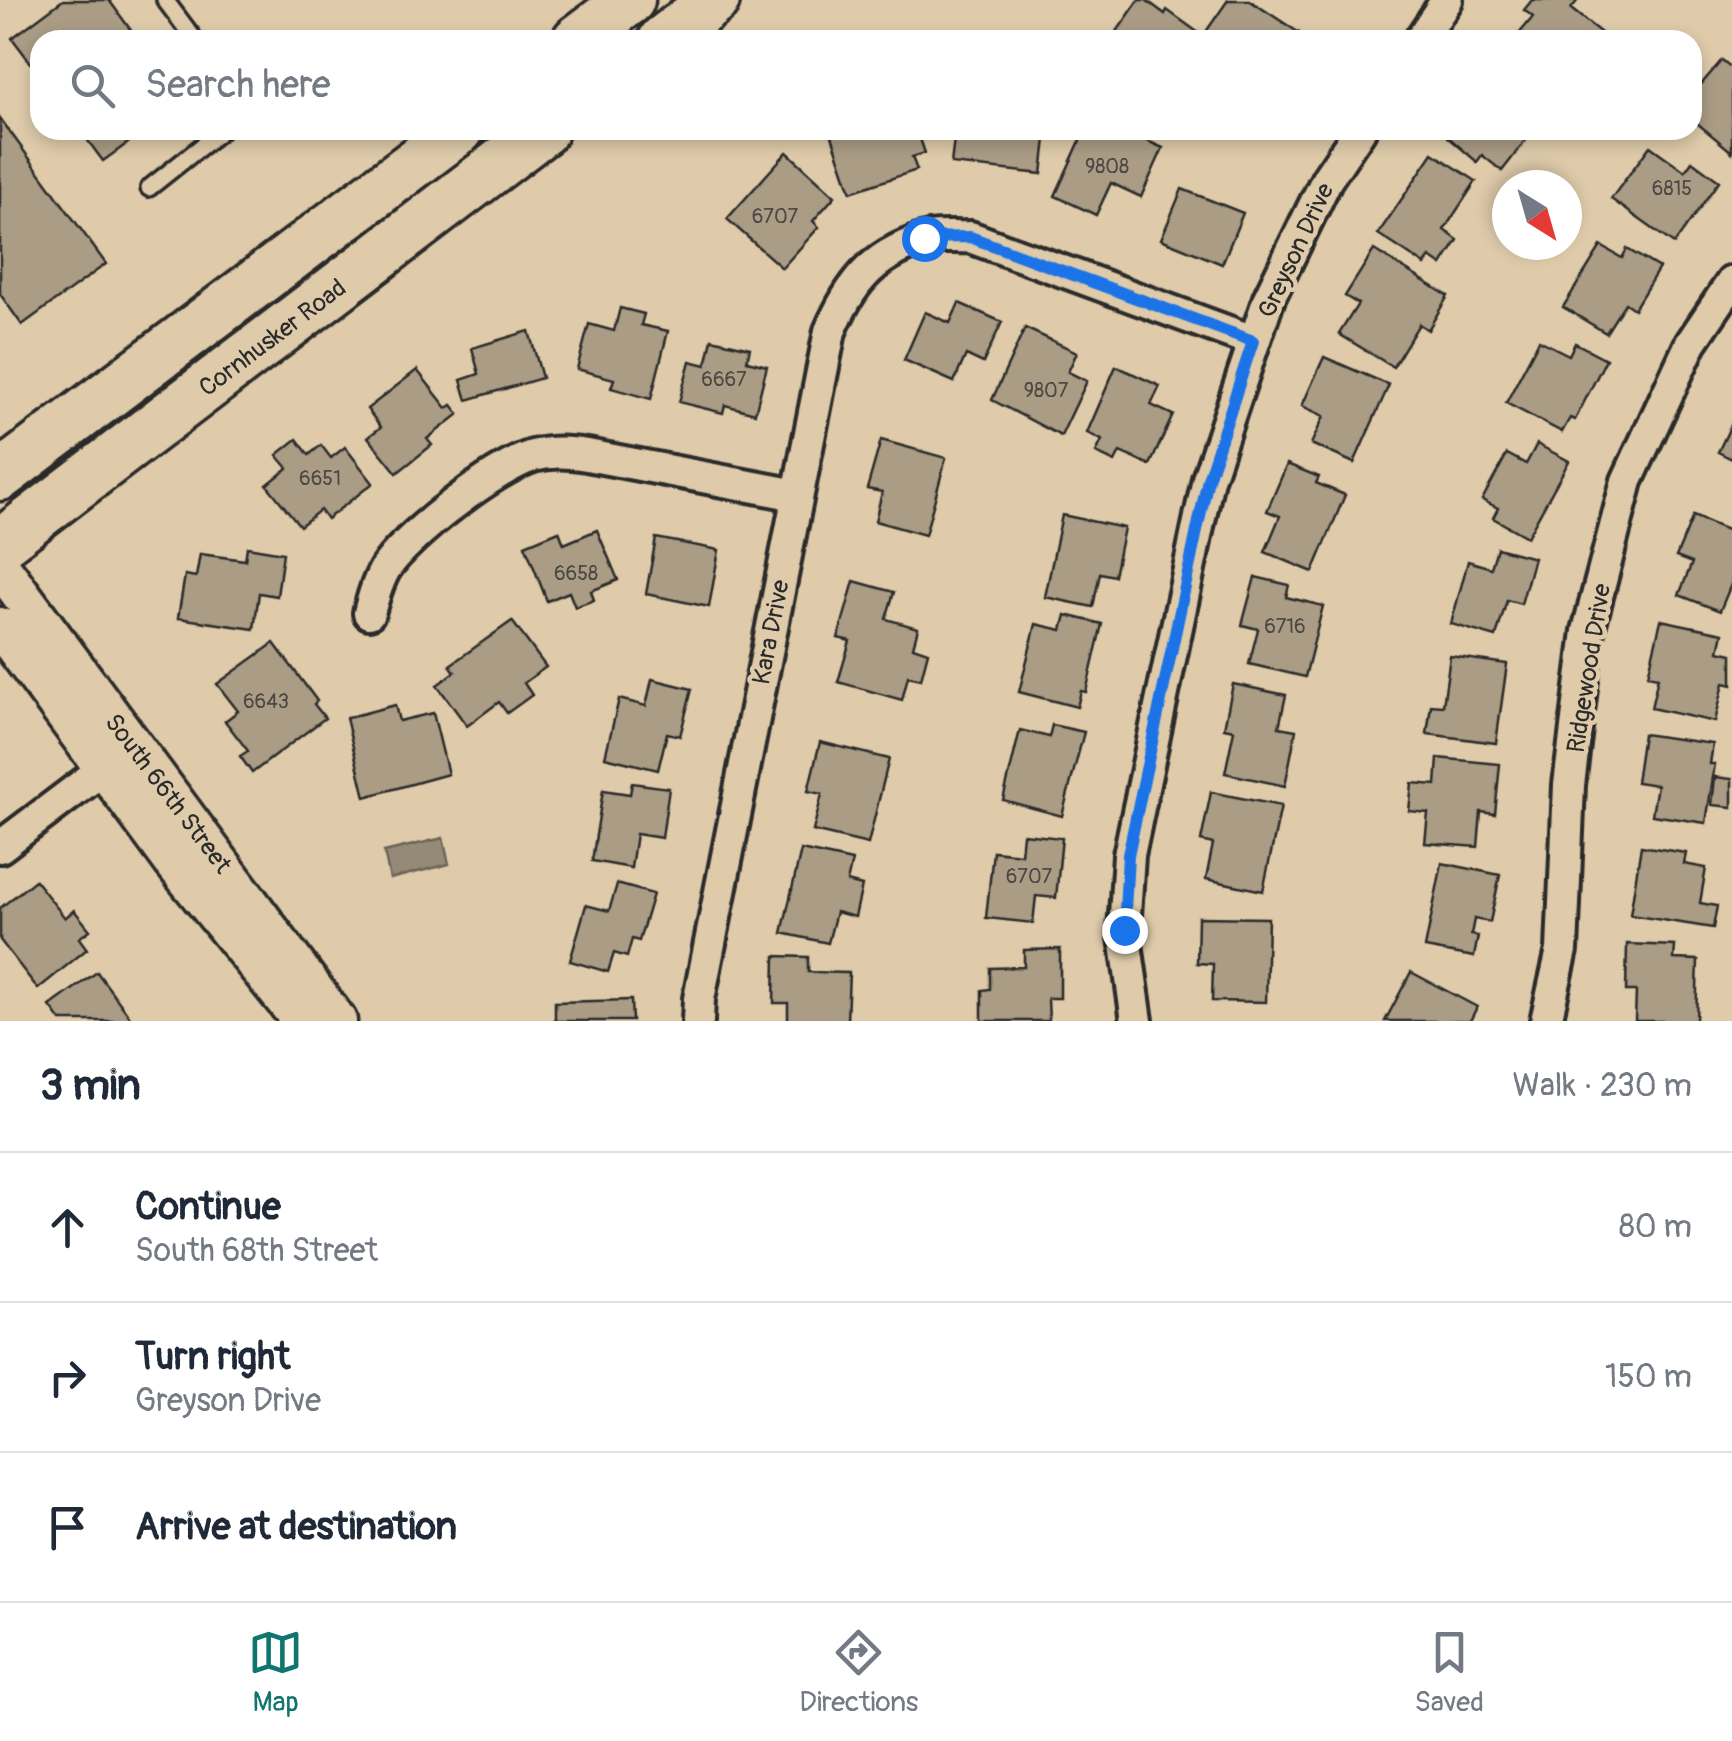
<!DOCTYPE html>
<html lang="en">
<head>
<meta charset="utf-8">
<style>
	body { margin:0; font-family:Pangolin,sans-serif; background:#f6f6f7; color:#1f2937 }
	.compass { position:absolute; left:1492px; top:170px; width:90px; height:90px; border-radius:50%; background:#fff; box-shadow:0 5px 15px #0003; rotate:143deg }
	.stop { position:absolute; width:30px; height:30px; margin:-22px; border:8px solid #1a73e8; border-radius:50%; background:#fff }
	.stop.end { background:#1a73e8; border-color:#fff; box-shadow:0 2px 10px #0008 }
	.list { margin:0; padding:0; list-style:none }
	h2 { display:flex; justify-content:space-between; align-items:center; height:130px; margin:0; padding:0 40px; font-size:42px }
	h2 small { font-size:32px; font-weight:400; color:#747a83 }
	.list li { display:grid; grid-template-columns:65px 1fr auto; gap:30px; align-items:center; box-sizing:border-box; height:150px; padding:0 40px; border-top:2px solid #e0e1e3 }
	.list b { display:block; font-size:38px; white-space:nowrap }
	.list p { margin:0; font-size:32px; white-space:nowrap; color:#747a83 }
	.list em { font-size:32px; font-style:normal; color:#747a83 }
	.icon { flex:none; width:55px; height:55px; fill:none; stroke:currentColor; stroke-width:2; stroke-linecap:round; stroke-linejoin:round }
	.map { position:relative; flex:none; width:1732px; height:1021px; overflow:hidden }
	.search { position:absolute; background:#fff; box-shadow:0 5px 15px #0003; left:30px; right:30px; top:30px; height:110px; display:flex; align-items:center; gap:25px; box-sizing:border-box; padding:0 35px; border-radius:30px; color:#747a83; font-size:38px }
	.sheet { height:580px; background:#fff }
	nav { display:flex; justify-content:space-around; align-items:center; box-sizing:border-box; height:140px; border-top:2px solid #e0e1e3; background:#fff; font-size:28px; color:#747a83 }
	nav a { display:grid; justify-items:center; gap:5px }
	nav .on { color:#0f766e }
	.map>svg:first-child { display:block }
</style>
</head>
<body>
<div class="map">
<svg width="1732" height="1021" viewBox="0 0 1732 1021">
	<rect width="100%" height="100%" fill="#dfcbaa"/>
	<filter id="ink" filterUnits="userSpaceOnUse"><feTurbulence type="fractalNoise" baseFrequency=".01" numOctaves="2"/><feDisplacementMap in="SourceGraphic" scale="20" xChannelSelector="R" yChannelSelector="G"/><feConvolveMatrix kernelMatrix="1 2 1 2 8 2 1 2 1" color-interpolation-filters="sRGB"/></filter>
	<g filter="url(#ink)">
		<path fill="#958a77" stroke="#6b6459" stroke-width="2.5" d="M443 838 449 864 390 879 384 852Z"/>
		<g fill="#aa9c85" stroke="#2b2b2b" stroke-width="2.5">
			<path d="M63 0H109L138 40H40V75L12 38Z"/>
			<path d="M1139 0H1146L1165 14 1167 10 1203 36 1228 0H1249L1310 40H1111Z"/>
			<path d="M1532 0H1578L1571 9 1605 36 1601 40H1514L1533 17 1524 10Z"/>
			<path d="M1722 60 1732 68V152L1692 119V95Z"/>
			<path d="M0 118 106 264 22 325 0 294Z"/>
			<path d="M80 130H146L103 161Z"/>
			<path d="M830 130H917L925 153 912 157 917 170 851 192Z"/>
			<path d="M955 130H1047L1042 174 951 164Z"/>
			<path d="M1085 130H1123L1163 148 1141 197 1111 183 1096 215 1055 196Z"/>
			<path d="M1440 130H1534L1502 171 1482 155 1477 162Z"/>
			<path d="M1650 146 1685 171 1692 161 1719 181 1674 244 1611 199Z"/>
			<path d="M787 152 835 196 813 221 819 227 782 268 727 219Z"/>
			<path d="M1433 153 1476 181 1444 230 1458 240 1442 265 1430 257 1425 265 1378 234Z"/>
			<path d="M1182 189 1243 213 1222 264 1161 239Z"/>
			<path d="M1601 246 1622 258 1627 249 1659 268 1634 309 1625 303 1606 333 1563 307Z"/>
			<path d="M1374 250 1448 296 1428 330 1419 324 1393 367 1339 334 1358 304 1345 296Z"/>
			<path d="M959 303 1002 322 983 363 966 355 954 382 904 360 925 312 950 323Z"/>
			<path d="M620 308 644 314 641 325 668 331 651 399 611 388 614 379 577 369 589 324 614 331Z"/>
			<path d="M1025 328 1077 352 1068 372 1087 381 1061 436 992 400Z"/>
			<path d="M529 331 542 378 467 400 461 380 479 374 472 348Z"/>
			<path d="M712 339 750 348 747 361 767 366 755 413 725 405 723 413 679 402 690 361 706 365Z"/>
			<path d="M1539 340 1569 355 1575 343 1606 359 1575 420 1570 418 1562 432 1506 403Z"/>
			<path d="M1324 357 1389 385 1354 463 1311 444 1324 416 1302 406Z"/>
			<path d="M1116 366 1160 386 1151 405 1173 415 1150 465 1120 452 1115 462 1096 453 1102 440 1087 433Z"/>
			<path d="M417 370 447 408 452 405 459 414 427 439 432 445 397 473 368 437 381 427 367 409Z"/>
			<path d="M1732 423V459L1718 452Z"/>
			<path d="M297 439 309 455 321 445 331 458 345 447 373 483 327 519 320 510 300 526 267 485 288 468 277 455Z"/>
			<path d="M881 440 946 458 925 535 875 521 882 492 867 489Z"/>
			<path d="M1537 444 1569 461 1527 537 1493 518 1498 508 1482 500 1507 454 1526 464Z"/>
			<path d="M1287 464 1319 477 1316 483 1345 495 1313 572 1265 552 1280 516 1267 511Z"/>
			<path d="M1062 515 1124 528 1114 576 1100 573 1093 607 1045 597Z"/>
			<path d="M1693 516 1732 532V582L1720 611 1679 595 1692 563 1676 557Z"/>
			<path d="M597 530 618 580 591 591 594 600 575 607 569 592 547 601 525 545 559 531 564 544Z"/>
			<path d="M656 538 719 550 709 607 646 594Z"/>
			<path d="M247 547 283 553 277 596 259 593 254 629 178 618 185 575 196 577 200 554 245 560Z"/>
			<path d="M1497 548 1534 558 1521 604 1507 600 1496 637 1451 624 1468 561 1491 568Z"/>
			<path d="M1255 577 1289 585 1286 597 1323 606 1305 677 1249 664 1258 629 1242 625Z"/>
			<path d="M854 581 894 592 886 619 918 628 913 647 928 652 921 679 908 676 902 700 838 682 850 641 838 638Z"/>
			<path d="M1066 615 1102 624 1086 692 1081 691 1077 707 1019 692 1036 624 1062 630Z"/>
			<path d="M1661 620 1723 633 1719 651 1732 654V685L1724 683 1715 722 1651 708 1658 677 1648 675Z"/>
			<path d="M512 621 546 667 524 683 532 695 507 713 499 702 467 726 437 685 455 672 450 665Z"/>
			<path d="M274 643 317 701 314 704 325 718 252 773 240 756 248 751 225 721 238 711 217 684Z"/>
			<path d="M1450 656 1507 664 1496 743 1427 734 1431 705 1443 706Z"/>
			<path d="M652 679 692 689 680 736 667 733 658 770 605 757 619 699 646 706Z"/>
			<path d="M1233 684 1286 695 1279 727 1296 730 1285 786 1225 773 1234 730 1224 728Z"/>
			<path d="M395 705 399 721 433 713 448 774 365 797 346 718Z"/>
			<path d="M1052 725 1084 732 1062 816 1003 800 1020 730 1049 737Z"/>
			<path d="M1643 734 1713 744 1710 764H1715L1706 823 1652 815 1657 785 1636 782Z"/>
			<path d="M820 742 889 759 868 844 813 831 822 794 808 791Z"/>
			<path d="M1438 758 1500 764 1495 814 1481 812 1478 847 1425 843 1428 813 1409 811 1412 783 1436 785Z"/>
			<path d="M1715 777 1732 779V807L1712 805Z"/>
			<path d="M632 783 669 788 662 838 636 834 631 868 592 861 603 790 630 794Z"/>
			<path d="M1211 792 1281 806 1263 891 1206 879 1213 844 1201 841Z"/>
			<path d="M1023 834 1062 838 1056 898 1036 896 1033 923 986 918 993 851 1021 854Z"/>
			<path d="M1641 846 1686 853 1684 864 1706 868 1700 903 1717 906 1713 928 1630 915Z"/>
			<path d="M801 850 852 861 847 882 862 886 855 917 836 912 828 943 782 933Z"/>
			<path d="M1442 863 1500 875 1490 922 1474 919 1471 935 1478 936 1474 957 1425 948Z"/>
			<path d="M35 880 65 918 74 910 90 930 79 938 87 949 38 989 0 940V908Z"/>
			<path d="M617 884 653 894 639 941 632 939 627 957 614 953 608 972 570 961 586 905 609 911Z"/>
			<path d="M1198 917 1268 918 1266 1002 1212 1001 1213 964 1197 963Z"/>
			<path d="M1627 944 1675 946 1674 959 1698 960 1696 1021H1635L1636 991H1626Z"/>
			<path d="M1060 949V998H1048L1049 1021H982V990L990 989V968L1024 967V950Z"/>
			<path d="M775 956 808 957V972L849 973 847 1021H788V1003H774Z"/>
			<path d="M97 972 133 1021H61L50 1006Z"/>
			<path d="M1411 972 1477 1007 1470 1021H1385Z"/>
			<path d="M631 1000 632 1021H555V1002Z"/>
		</g>
		<g fill="none" stroke-linecap="round" stroke-linejoin="round">
			<g stroke="#2b2b2b" stroke-width="22">
				<g id="service">
					<path d="M165 0 195 40"/>
					<path d="M149 188 222 130"/>
				</g>
			</g>
			<g stroke="#2b2b2b" stroke-width="38">
				<g id="minor">
					<path d="M1420 40 1447 0"/>
					<path d="M369 613C373 598 377 583 385 569 406 536 496 467 533 456 552 451 568 452 587 455L797 495"/>
					<path d="M0 847 119 757"/>
					<path d="M698 1021 699 999 830 331C850 285 871 256 922 240 936 235 955 238 970 237L1253 341"/>
					<path d="M1137 1021 1124 930 1129 855 1208 479 1269 298 1327 179 1360 130"/>
					<path d="M1546 1021 1562 950 1569 785 1588 631 1627 481 1691 343 1732 282"/>
				</g>
			</g>
			<g stroke="#2b2b2b" stroke-width="45">
				<g id="tertiary">
					<path d="M0 566 337 1021"/>
					<path d="M0 627 172 860 302 1021"/>
				</g>
			</g>
			<g stroke="#2b2b2b" stroke-width="55">
				<g id="primary">
					<path d="M577 40 630 0"/>
					<path d="M663 40 715 0"/>
					<path d="M0 476 459 130"/>
					<path d="M0 544 544 130"/>
				</g>
			</g>
			<use href="#service" stroke="#dfcbaa" stroke-width="15"/>
			<use href="#minor" stroke="#dfcbaa" stroke-width="30"/>
			<use href="#tertiary" stroke="#dfcbaa" stroke-width="38"/>
			<use href="#primary" stroke="#dfcbaa" stroke-width="48"/>
		</g>
	</g>
	<g fill="none" stroke-linecap="round" stroke-linejoin="round" filter="url(#ink)">
		<path stroke="#1a73e8" stroke-width="12" d="M924 238 970 237 1253 341 1208 479 1128 855 1124 930"/>
	</g>
	<g text-anchor="middle" stroke-width="9" stroke-linejoin="round" paint-order="stroke">
		<g font-size="20" fill="#4b4742">
			<text x="1107" y="173">9808</text>
			<text x="1672" y="195">6815</text>
			<text x="775" y="223">6707</text>
			<text x="724" y="386">6667</text>
			<text x="1046" y="397">9807</text>
			<text x="320" y="485">6651</text>
			<text x="576" y="580">6658</text>
			<text x="1285" y="633">6716</text>
			<text x="266" y="708">6643</text>
			<text x="1029" y="883">6707</text>
		</g>
		<g font-size="25" fill="#2b2b2b" stroke="#dfcbaa">
			<text transform="translate(1295 250) rotate(-65)" y="9">Greyson Drive</text>
			<text transform="translate(272 337) rotate(-37)" y="9">Cornhusker Road</text>
			<text transform="translate(770 632) rotate(-79)" y="9">Kara Drive</text>
			<text transform="translate(1588 668) rotate(-81)" y="9">Ridgewood Drive</text>
			<text transform="translate(169 793) rotate(53)" y="9">South 66th Street</text>
		</g>
	</g>
</svg>
<svg class="compass" viewBox="-18 -18 36 36"><path d="M0-13l5 13h-10z" fill="#e53935"/><path d="M0 13l5-13h-10z" fill="#747a83"/></svg>
<div class="stop" style="left:924px;top:238px"></div>
<div class="stop end" style="left:1124px;top:930px"></div>
<div class="search"><svg class="icon" aria-label="search" viewBox="0 0 24 24"><circle cx="10" cy="10" r="6"/><path d="M15 15l6 6"/></svg>Search here</div>
</div>
<section class="sheet">
<h2>3 min<small>Walk · 230 m</small></h2>
<ul class="list">
<li><svg class="icon" aria-label="ahead" viewBox="0 0 24 24"><path d="M12 20V5M6 11l6-6 6 6"/></svg><div><b>Continue</b><p>South 68th Street</p></div><em>80 m</em></li>
<li><svg class="icon" aria-label="right" viewBox="0 0 24 24"><path d="M7 20v-9h11M14 6l5 5-5 5"/></svg><div><b>Turn right</b><p>Greyson Drive</p></div><em>150 m</em></li>
<li><svg class="icon" aria-label="arrive" viewBox="0 0 24 24"><path d="M6 21V4h12l-3 4 3 4H6"/></svg><div><b>Arrive at destination</b></div></li>
</ul>
</section>
<nav>
<a class="on"><svg class="icon" aria-label="map" viewBox="0 0 24 24"><path d="M3 6l6-2 6 2 6-2v14l-6 2-6-2-6 2zM9 4v14M15 6v14"/></svg>Map</a>
<a><svg class="icon" aria-label="directions" viewBox="0 0 24 24"><path d="M12 3l9 9-9 9-9-9zM9 14v-3h6M13 9l2 2-2 2"/></svg>Directions</a>
<a><svg class="icon" aria-label="saved" viewBox="0 0 24 24"><path d="M7 4h10v16l-5-4-5 4z"/></svg>Saved</a>
</nav>
</body>
</html>
